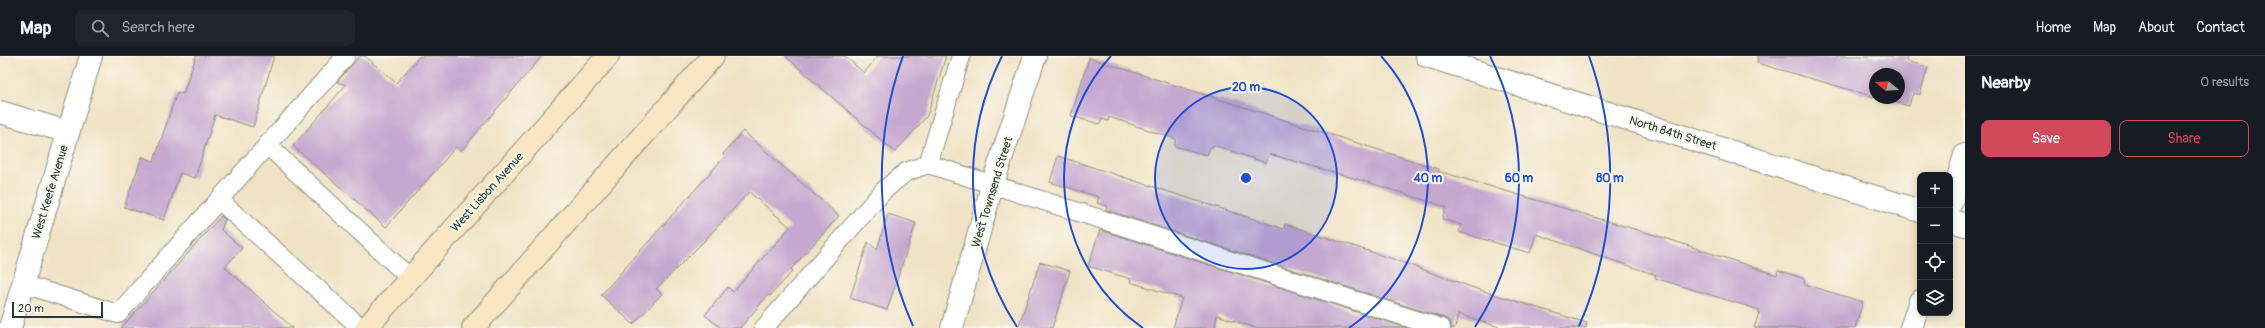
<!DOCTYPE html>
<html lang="en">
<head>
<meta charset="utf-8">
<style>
	body { margin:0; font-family:Pangolin,sans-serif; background:#20242c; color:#f1f3f6 }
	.controls { position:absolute; right:12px; bottom:12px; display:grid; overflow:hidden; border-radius:8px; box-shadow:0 2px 10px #0003 }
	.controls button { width:36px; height:36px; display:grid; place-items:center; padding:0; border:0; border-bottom:1px solid #363941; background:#171b24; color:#f1f3f6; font:20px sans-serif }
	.compass { position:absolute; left:1869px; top:12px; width:36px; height:36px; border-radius:50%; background:#171b24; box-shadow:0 2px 10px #0003; rotate:288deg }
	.scale { position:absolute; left:12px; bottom:10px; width:91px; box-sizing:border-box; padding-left:4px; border:2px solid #1f3d34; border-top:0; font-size:11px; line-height:14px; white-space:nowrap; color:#1f3d34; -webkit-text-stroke:3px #fbf7ec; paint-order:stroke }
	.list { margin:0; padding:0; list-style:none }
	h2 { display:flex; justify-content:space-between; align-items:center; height:52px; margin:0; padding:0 16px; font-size:17px }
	h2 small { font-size:13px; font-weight:400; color:#9ea1a6 }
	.actions { display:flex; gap:8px; padding:12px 16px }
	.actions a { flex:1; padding:9px 0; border:1px solid #d1495b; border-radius:8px; text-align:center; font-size:14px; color:#d1495b }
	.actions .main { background:#d1495b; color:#fff }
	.icon { flex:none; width:22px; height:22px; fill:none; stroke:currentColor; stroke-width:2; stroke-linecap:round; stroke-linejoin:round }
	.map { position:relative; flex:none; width:1965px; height:272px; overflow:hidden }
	header { display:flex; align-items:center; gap:24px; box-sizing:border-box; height:56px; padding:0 20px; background:#171b24; border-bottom:1px solid #363941 }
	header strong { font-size:19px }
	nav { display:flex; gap:22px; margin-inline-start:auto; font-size:14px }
	.search { width:280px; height:36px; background:#20242c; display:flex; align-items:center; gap:10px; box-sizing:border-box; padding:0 14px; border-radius:8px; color:#9ea1a6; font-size:15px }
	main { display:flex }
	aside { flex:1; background:#171b24 }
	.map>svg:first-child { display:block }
</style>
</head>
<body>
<header>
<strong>Map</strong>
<div class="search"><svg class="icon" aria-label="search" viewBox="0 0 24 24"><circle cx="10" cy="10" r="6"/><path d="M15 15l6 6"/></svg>Search here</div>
<nav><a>Home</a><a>Map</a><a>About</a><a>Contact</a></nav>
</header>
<main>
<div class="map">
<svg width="1965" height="272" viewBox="0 0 1965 272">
	<rect width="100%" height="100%" fill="#fbf7ec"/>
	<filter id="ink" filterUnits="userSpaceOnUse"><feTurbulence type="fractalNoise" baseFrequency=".025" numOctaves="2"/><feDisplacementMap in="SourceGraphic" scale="8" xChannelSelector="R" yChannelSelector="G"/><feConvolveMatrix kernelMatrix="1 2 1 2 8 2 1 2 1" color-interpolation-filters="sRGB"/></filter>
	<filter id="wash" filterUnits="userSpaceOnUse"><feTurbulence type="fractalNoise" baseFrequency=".012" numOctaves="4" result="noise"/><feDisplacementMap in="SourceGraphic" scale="16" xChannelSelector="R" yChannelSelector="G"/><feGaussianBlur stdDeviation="0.9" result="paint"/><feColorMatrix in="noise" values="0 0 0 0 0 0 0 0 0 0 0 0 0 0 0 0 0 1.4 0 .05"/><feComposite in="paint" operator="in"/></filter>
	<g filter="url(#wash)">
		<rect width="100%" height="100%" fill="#f0e3c5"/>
		<g id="blocks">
			<g fill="#c5a7d0">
				<path d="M196 0H274L253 71 215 59 195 122 180 117 164 164 124 151 142 101 154 105 177 36 183 38Z"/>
				<path d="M360 0H365L396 27 420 0H542L461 95 456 91 386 171 293 90 346 29 337 26Z"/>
				<path d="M785 0H845L864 17 878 0H946L927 60 895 96Z"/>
				<path d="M1758 0H1907L1906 5 1928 11 1920 39 1913 37 1909 50 1880 42H1899V18H1875V41L1757 7Z"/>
				<path d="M1089 2 1439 113 1438 115 1668 183 1777 219 1778 214 1805 223 1804 227 1810 230 1863 246 1855 272H1754L1760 254 1655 222 1656 219 1536 178 1530 197 1459 176 1461 169 1442 163 1446 151 1361 124 1269 98 1266 107 1213 89 1212 92 1210 91 1207 99 1174 90 1176 83 1109 61 1108 65 1102 63 1100 68 1071 60Z"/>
				<path d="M743 75 839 160 791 213 793 215 770 240 768 239 740 272H721L705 259 728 231 733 236 790 171 749 136 705 184 656 233 662 238 633 268 601 239 725 100 723 98Z"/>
				<path d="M1058 100 1284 173 1285 168 1393 203 1477 233 1587 267 1586 272H1502L1458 258 1455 272H1451L1449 265 1444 262 1106 154 1107 150 1097 147 1099 141 1050 126Z"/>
				<path d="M888 158 916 167 887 254 850 242 868 186 877 194Z"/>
				<path d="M221 160 225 163 221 174 242 192 225 211 293 272H121Z"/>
				<path d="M1100 174 1407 272H1256L1217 259 1215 272H1173L1182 242 1130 226 1131 223 1088 210Z"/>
				<path d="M1040 206 1070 215 1052 272H1018Z"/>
			</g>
		</g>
	</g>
	<g filter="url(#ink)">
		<use href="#blocks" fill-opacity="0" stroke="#88907c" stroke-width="1"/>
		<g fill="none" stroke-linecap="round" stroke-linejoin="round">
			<g stroke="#88907c" stroke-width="20">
				<g id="service">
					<path d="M267 89 410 222"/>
					<path d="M928 108 961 0"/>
					<path d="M219 144 361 272"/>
					<path d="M23 228 118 258 346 0"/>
					<path d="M764 272 884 134 906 116 928 108 1441 272"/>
				</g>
			</g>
			<g stroke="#88907c" stroke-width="24">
				<g id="minor">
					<path d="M0 56 68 76"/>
					<path d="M1950 149 1965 99"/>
					<path d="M10 272 91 0"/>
					<path d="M952 272 993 127 1035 0"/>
					<path d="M1911 272 1920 245"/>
				</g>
			</g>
			<g stroke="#88907c" stroke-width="24">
				<g id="tertiary">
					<path d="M1427 0 1920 155"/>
					<path d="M1950 164 1965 169"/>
				</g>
			</g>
			<g stroke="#88907c" stroke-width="24">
				<g id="secondary">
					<path d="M366 272 608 0"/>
					<path d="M473 272 713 0"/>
				</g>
			</g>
			<use href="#service" stroke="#fff" stroke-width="18"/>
			<use href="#minor" stroke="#fff" stroke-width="22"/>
			<use href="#tertiary" stroke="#fff" stroke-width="22"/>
			<use href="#secondary" stroke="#fbe6c4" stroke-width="22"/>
		</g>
	</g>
	<circle cx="1246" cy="122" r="91" fill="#1d4ed8" fill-opacity=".12"/>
	<g fill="none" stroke="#1d4ed8" stroke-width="2">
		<circle cx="1246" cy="122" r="91"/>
		<path d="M1143 272A182 182 0 0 1 1111 0M1381 0A182 182 0 0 1 1349 272"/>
		<path d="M1017 271A273 273 0 0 1 1002 0M1490 0A273 273 0 0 1 1475 271"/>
		<path d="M913 270A364 364 0 0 1 903 0M1589 0A364 364 0 0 1 1579 270"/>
	</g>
	<g text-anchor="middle" stroke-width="4" stroke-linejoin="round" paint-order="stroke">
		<g font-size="12" fill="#1f3d34" stroke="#fbf7ec">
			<text transform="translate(1673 77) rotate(17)" y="4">North 84th Street</text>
			<text transform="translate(50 136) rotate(-73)" y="4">West Keefe Avenue</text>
			<text transform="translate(487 136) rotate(-48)" y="4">West Lisbon Avenue</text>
			<text transform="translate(992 136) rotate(-73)" y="4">West Townsend Street</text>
		</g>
	</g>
	<circle cx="1246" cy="122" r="6" fill="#1d4ed8" stroke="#fbf7ec" stroke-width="2"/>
	<g font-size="12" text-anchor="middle" font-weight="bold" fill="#1d4ed8" stroke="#fbf7ec" stroke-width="4" stroke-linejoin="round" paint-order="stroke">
		<text x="1246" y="35">20 m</text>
		<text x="1428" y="126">40 m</text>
		<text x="1519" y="126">60 m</text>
		<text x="1610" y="126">80 m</text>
	</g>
</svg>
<div class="controls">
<button>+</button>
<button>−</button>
<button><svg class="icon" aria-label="locate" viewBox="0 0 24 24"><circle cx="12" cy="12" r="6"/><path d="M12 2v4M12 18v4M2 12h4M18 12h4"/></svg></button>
<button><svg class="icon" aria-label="layers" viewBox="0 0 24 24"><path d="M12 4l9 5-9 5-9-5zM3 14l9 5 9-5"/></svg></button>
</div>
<svg class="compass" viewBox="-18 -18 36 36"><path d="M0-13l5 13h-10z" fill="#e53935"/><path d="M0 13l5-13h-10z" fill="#9ea1a6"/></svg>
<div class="scale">20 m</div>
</div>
<aside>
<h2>Nearby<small>0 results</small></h2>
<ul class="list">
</ul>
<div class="actions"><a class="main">Save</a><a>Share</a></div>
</aside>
</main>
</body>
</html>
